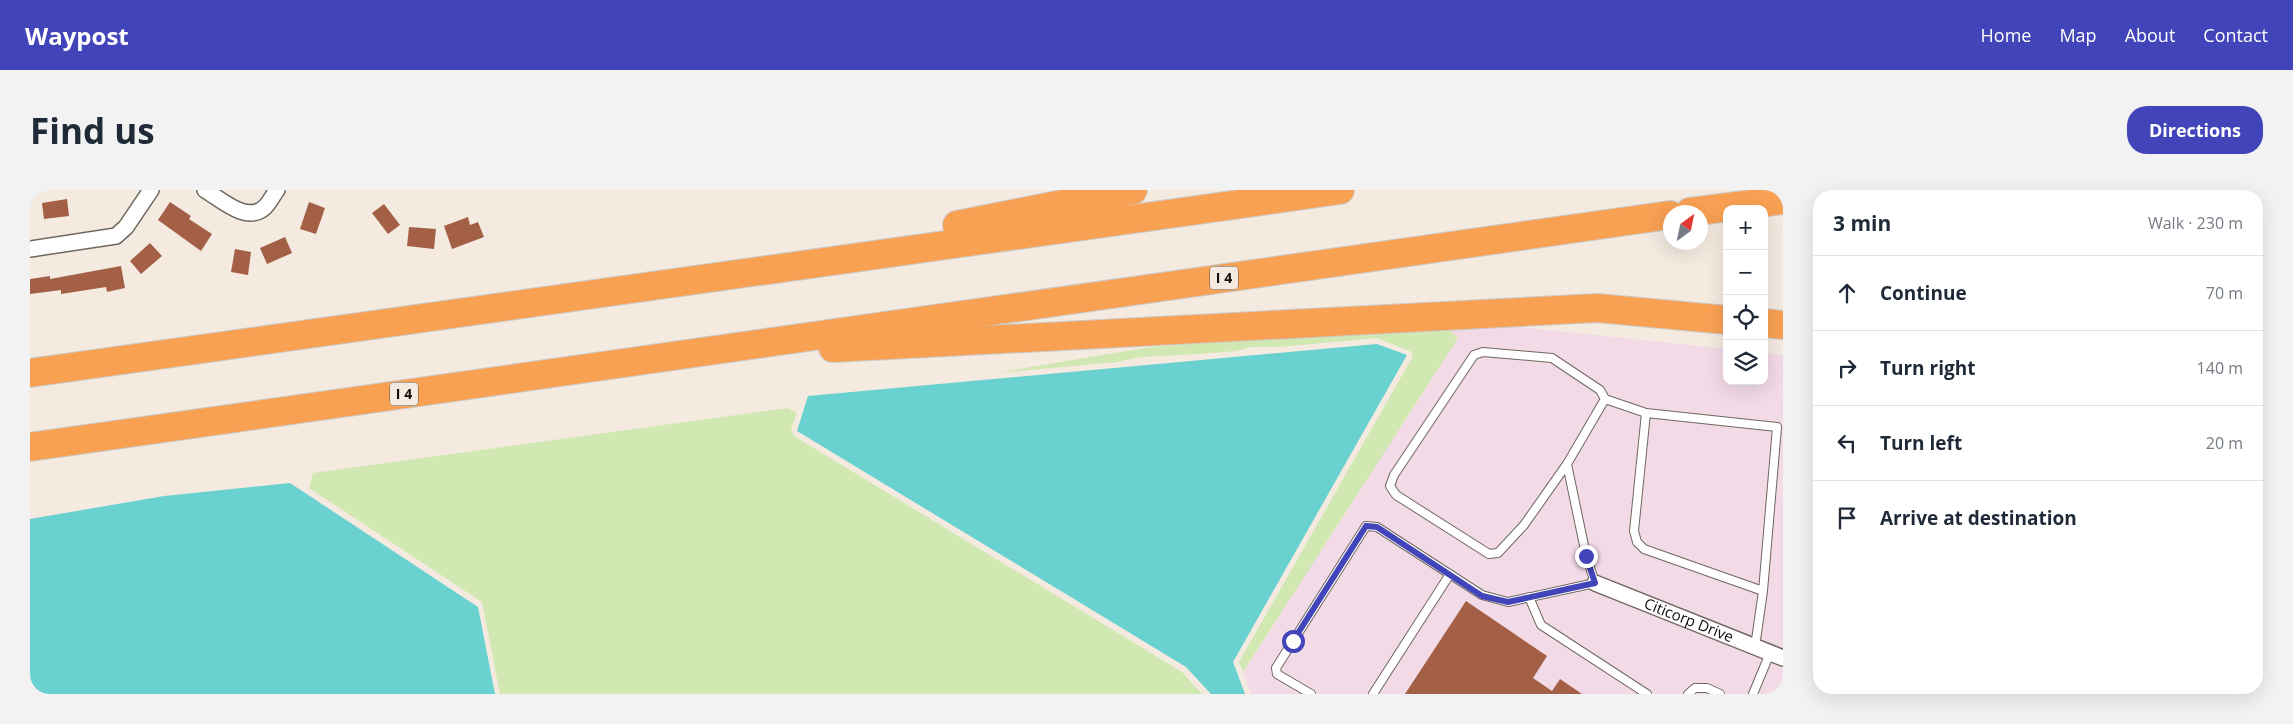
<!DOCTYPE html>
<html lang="en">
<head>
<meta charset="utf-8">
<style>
	body { margin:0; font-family:"Open Sans",sans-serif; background:#f2f2f3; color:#1f2937 }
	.controls { position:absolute; right:15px; top:15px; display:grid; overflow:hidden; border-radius:10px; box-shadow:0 5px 20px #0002 }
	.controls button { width:45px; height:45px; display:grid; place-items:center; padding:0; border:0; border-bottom:1px solid #e0e1e3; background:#fff; color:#1f2937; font:25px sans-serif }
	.compass { position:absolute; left:1633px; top:15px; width:45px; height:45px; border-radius:50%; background:#fff; box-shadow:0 5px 20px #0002; rotate:33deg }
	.stop { position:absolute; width:15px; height:15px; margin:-11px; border:4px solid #4244b9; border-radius:50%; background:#fff }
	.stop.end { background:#4244b9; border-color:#fff; box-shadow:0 1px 5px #0008 }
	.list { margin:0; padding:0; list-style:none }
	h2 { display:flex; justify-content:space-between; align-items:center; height:65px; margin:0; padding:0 20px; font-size:21px }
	h2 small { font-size:16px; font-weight:400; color:#747a83 }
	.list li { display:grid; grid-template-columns:32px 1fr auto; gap:15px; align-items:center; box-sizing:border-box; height:75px; padding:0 20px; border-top:1px solid #e0e1e3 }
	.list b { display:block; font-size:19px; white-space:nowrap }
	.list em { font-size:16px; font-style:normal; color:#747a83 }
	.icon { flex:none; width:28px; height:28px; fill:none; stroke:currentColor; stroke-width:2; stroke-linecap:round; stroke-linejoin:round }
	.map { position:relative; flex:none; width:1753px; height:504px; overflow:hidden; border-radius:20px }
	header { display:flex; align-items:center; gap:30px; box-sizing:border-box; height:70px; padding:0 25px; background:#4244b9; color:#fff }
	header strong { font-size:24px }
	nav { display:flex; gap:28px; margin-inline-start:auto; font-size:18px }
	.intro { display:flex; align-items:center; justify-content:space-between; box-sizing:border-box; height:120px; padding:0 30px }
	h1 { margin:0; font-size:35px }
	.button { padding:12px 22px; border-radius:20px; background:#4244b9; color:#fff; font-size:18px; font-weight:700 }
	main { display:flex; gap:30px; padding:0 30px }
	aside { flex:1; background:#fff; border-radius:20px; box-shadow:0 5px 20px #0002 }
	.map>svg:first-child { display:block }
</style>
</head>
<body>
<header>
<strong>Waypost</strong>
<nav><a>Home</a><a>Map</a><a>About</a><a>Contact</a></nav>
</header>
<div class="intro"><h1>Find us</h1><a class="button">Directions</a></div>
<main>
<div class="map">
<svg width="1753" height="504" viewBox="0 0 1753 504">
	<rect width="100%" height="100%" fill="#f4eae0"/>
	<path fill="#f2dae6" d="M1442 132 1697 159V191H1734V163L1753 165V460L1562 385 1556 397 1753 475V504H1221L1213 482 1428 148 1412 134Z"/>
	<g fill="#d1e8b2">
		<path d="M1412 134 1428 148 1213 482 1209 472 1383 166 1382 162 1347 148 1249 157H1221L1206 161 1168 164 1112 167 1087 172 966 183 1114 158 1327 139Z"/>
		<path d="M758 218 767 223 761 239 764 246 1152 482 1172 504H470L452 412 279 298 283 283Z"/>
	</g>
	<g fill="#6ad1d1">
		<path d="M1347 154 1377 165 1203 472 1215 504H1181L1156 477 767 241 778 206Z"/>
		<path d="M260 293 448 417 465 504H0V329L134 306Z"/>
	</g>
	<g fill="#a36046">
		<path d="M37 9 39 26 14 29 12 13Z"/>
		<path d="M140 12 161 26 159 29 182 44 171 61 128 30Z"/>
		<path d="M279 12 295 18 286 44 270 39Z"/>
		<path d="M354 14 370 35 358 44 342 23Z"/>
		<path d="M438 27 440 35 448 32 454 47 422 59 414 36Z"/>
		<path d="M379 37 406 39 404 59 377 56Z"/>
		<path d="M255 47 262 63 237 74 230 58Z"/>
		<path d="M120 53 132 66 111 84 100 71Z"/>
		<path d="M205 59 221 62 218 85 201 82Z"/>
		<path d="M91 76 95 98 77 102 76 97 31 104V100L0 104V89L20 86V89Z"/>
		<path d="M1436 411 1517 466 1503 488 1522 501 1530 489 1552 504H1375Z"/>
	</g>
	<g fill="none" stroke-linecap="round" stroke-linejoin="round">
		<g stroke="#70685f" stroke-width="10">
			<g id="lane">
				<path d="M1575 209 1616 223"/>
				<path d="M1499 407 1511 435 1617 504"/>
				<path d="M1725 457 1733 401 1747 237 1616 223 1604 341 1607 352 1614 359 1733 401"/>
				<path d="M1281 504 1247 484 1246 478 1336 336 1347 337 1452 405 1478 412 1565 393 1556 365 1537 274 1575 209 1570 200 1522 168 1453 162 1444 165 1364 285 1360 296 1366 305 1459 364 1468 363 1494 335 1537 274"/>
				<path d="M1343 504 1420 384"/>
				<path d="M1658 504 1665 498H1677L1690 504"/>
				<path d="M1723 504 1740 463"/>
			</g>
		</g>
		<g stroke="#70685f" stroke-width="18">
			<g id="street">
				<path d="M175 0C192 10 217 34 235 17 240 12 243 5 247 0"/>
				<path d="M0 59 86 46 96 37 121 0"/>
				<path id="s1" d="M1565 393 1753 468"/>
			</g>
		</g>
		<g stroke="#cbcac9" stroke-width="30">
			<g id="highway">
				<path d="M1660 22 1753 10"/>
				<path d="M927 35 1103 0"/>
				<path d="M1734 133 1753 135"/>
				<path d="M803 158 1567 118 1697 130"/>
				<path d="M0 183 1310 0"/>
				<path d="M0 257 1640 25"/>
			</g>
		</g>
		<use href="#lane" stroke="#fff" stroke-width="8"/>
		<use href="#street" stroke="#fff" stroke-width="15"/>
		<use href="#highway" stroke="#f9a153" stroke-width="28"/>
	</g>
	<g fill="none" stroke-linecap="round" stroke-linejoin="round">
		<path stroke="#4244b9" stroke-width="6" d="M1263 451 1336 336 1347 337 1452 406 1478 412 1565 393 1556 366"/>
	</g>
	<g text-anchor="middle" stroke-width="4" stroke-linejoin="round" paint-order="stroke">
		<g fill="#f4eae0" stroke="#55504b" stroke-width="1">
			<rect x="1180" y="76.5" width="28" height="23" rx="4"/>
			<rect x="360" y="192.5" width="28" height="23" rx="4"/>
		</g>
		<g font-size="14" font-weight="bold" fill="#110e0b">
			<text x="1194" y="93">I 4</text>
			<text x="374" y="209">I 4</text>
		</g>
		<g font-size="15" fill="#110e0b" stroke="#f4eae0">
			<text dy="5" stroke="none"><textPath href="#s1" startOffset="101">Citicorp Drive</textPath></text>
		</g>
	</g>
</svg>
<div class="controls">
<button>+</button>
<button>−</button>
<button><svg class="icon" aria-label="locate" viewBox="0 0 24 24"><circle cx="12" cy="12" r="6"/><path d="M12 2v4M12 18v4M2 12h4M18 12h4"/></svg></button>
<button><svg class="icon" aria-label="layers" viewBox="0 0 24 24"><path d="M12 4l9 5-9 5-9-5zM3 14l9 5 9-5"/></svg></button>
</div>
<svg class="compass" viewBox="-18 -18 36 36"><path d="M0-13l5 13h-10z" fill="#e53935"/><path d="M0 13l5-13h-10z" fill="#747a83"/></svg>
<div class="stop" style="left:1263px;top:451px"></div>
<div class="stop end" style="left:1556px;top:366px"></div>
</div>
<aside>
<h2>3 min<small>Walk · 230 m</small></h2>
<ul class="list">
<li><svg class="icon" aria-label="ahead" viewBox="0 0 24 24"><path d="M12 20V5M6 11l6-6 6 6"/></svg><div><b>Continue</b></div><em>70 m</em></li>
<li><svg class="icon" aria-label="right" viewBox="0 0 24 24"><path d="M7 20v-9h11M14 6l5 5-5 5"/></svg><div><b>Turn right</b></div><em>140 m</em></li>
<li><svg class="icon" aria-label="left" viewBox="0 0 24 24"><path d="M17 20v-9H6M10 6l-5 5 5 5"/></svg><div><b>Turn left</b></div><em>20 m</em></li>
<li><svg class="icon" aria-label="arrive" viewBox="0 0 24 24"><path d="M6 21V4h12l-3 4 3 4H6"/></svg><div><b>Arrive at destination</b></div></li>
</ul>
</aside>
</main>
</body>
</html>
